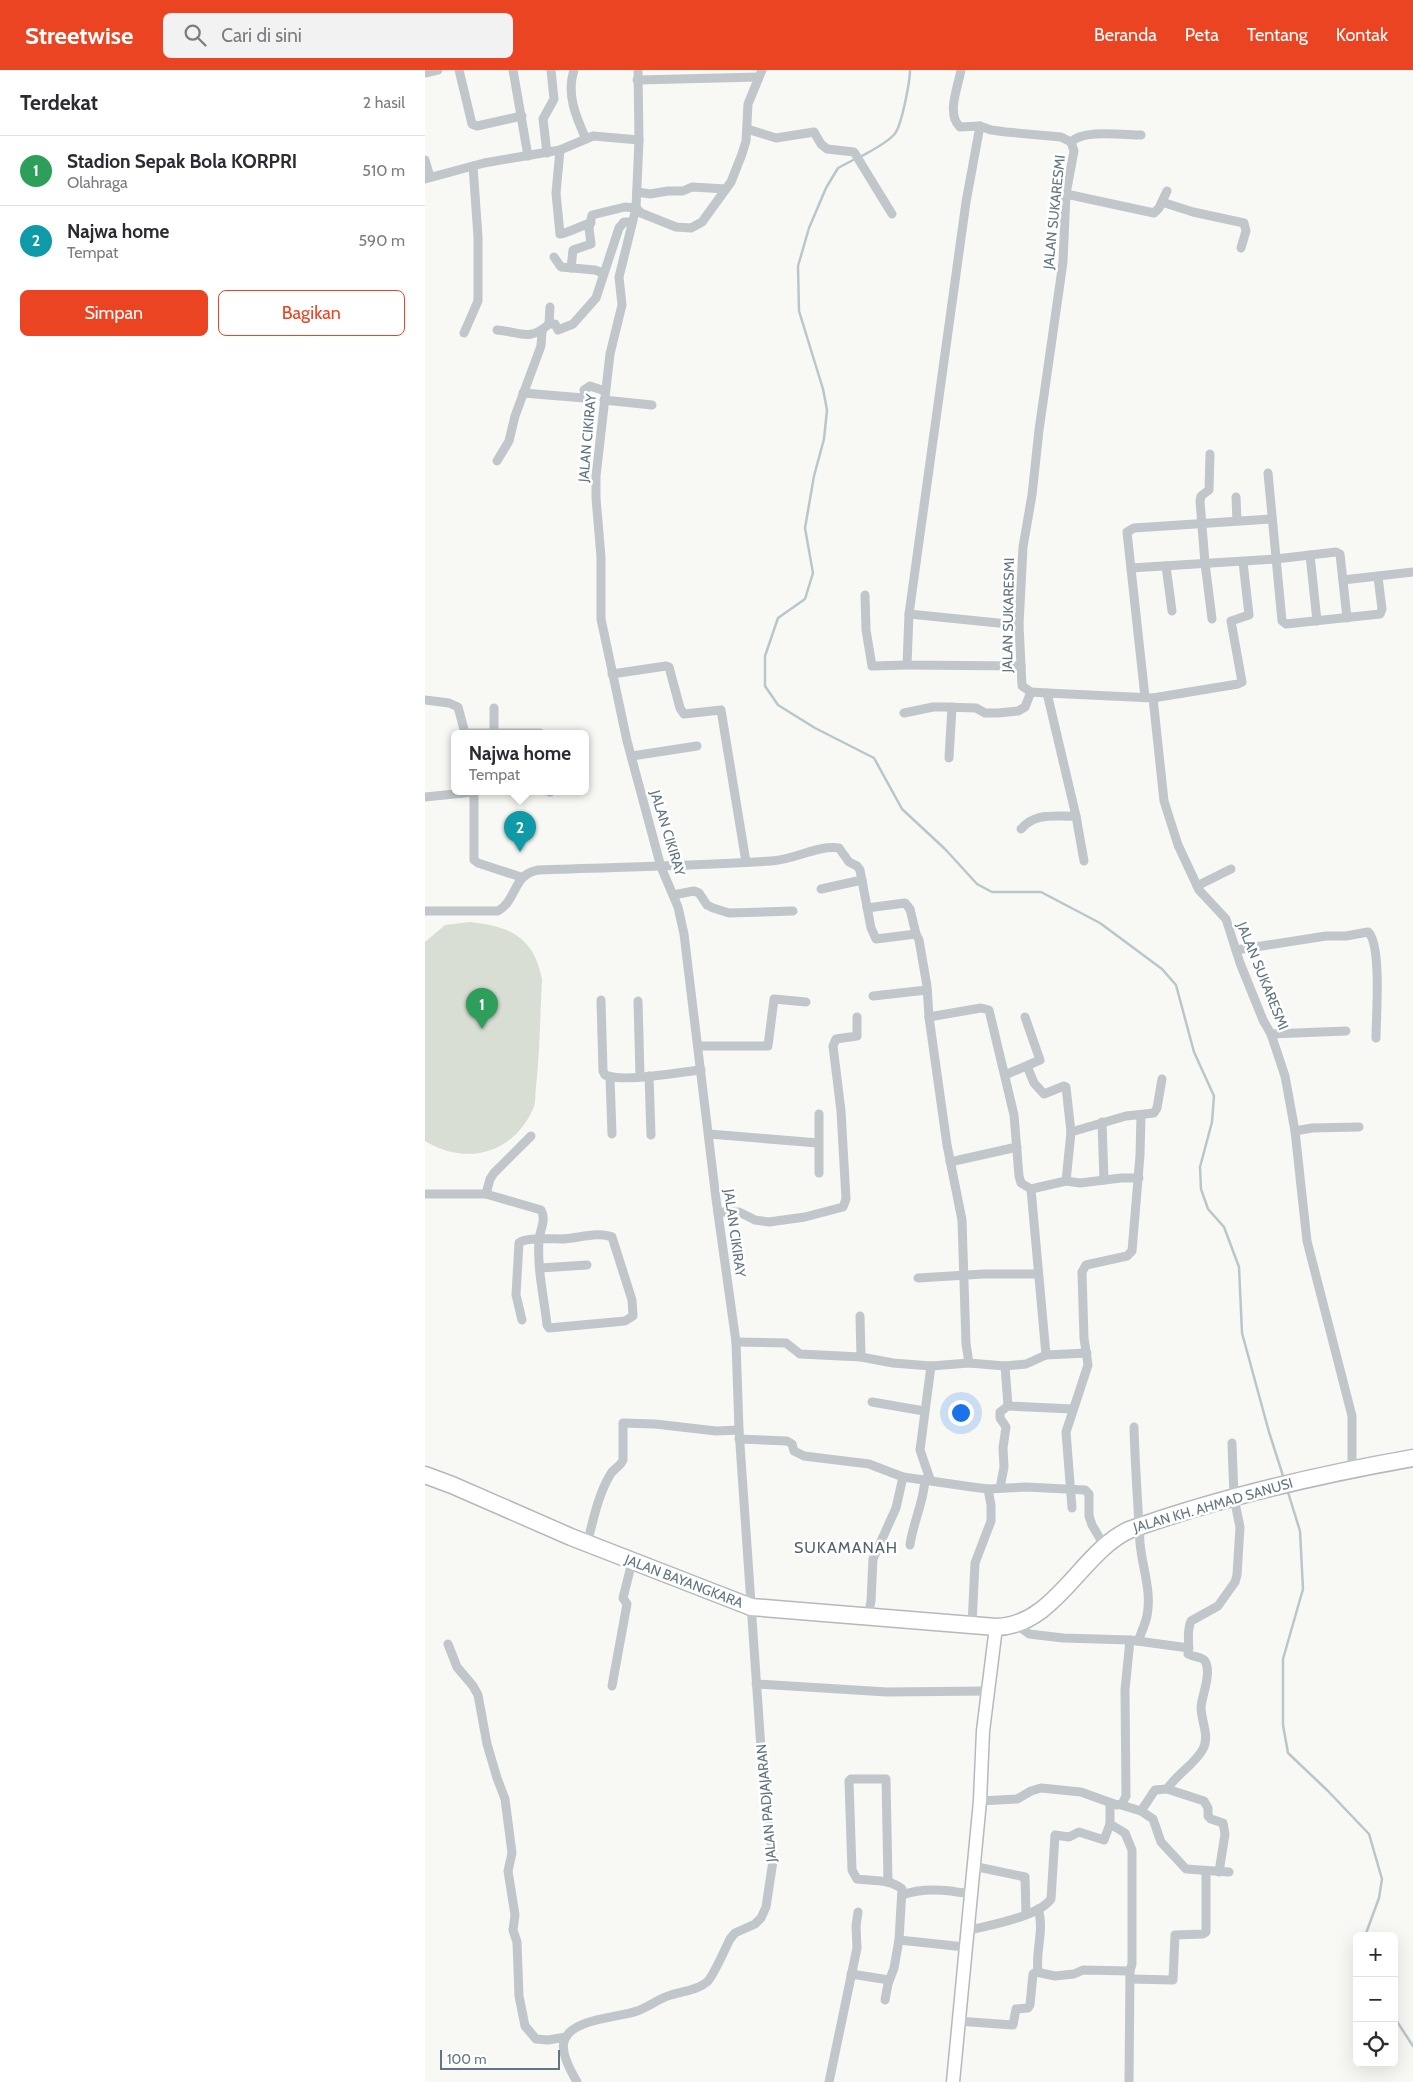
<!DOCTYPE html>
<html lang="id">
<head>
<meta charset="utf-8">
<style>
	body { margin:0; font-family:Cabin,sans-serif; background:#f2f2f3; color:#2b2b33 }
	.controls { position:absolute; right:15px; bottom:15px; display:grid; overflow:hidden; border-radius:8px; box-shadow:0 5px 20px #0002 }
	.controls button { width:45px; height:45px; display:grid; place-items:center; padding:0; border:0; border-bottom:1px solid #e1e1e2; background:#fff; color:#2b2b33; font:25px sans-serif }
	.scale { position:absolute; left:15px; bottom:12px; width:120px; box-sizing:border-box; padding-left:5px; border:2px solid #627682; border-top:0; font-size:14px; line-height:18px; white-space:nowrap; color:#627682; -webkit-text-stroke:4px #fff; paint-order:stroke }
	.you { position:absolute; left:535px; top:1342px; width:18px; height:18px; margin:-12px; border:4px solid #fff; border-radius:50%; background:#1a73e8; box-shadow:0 0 0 8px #1a73e833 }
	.badge { display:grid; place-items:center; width:32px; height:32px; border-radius:50%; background:#eb4423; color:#fff; font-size:16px; font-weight:700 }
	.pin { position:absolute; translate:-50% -41px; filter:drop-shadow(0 1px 2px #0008) }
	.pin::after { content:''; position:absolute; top:26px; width:18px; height:15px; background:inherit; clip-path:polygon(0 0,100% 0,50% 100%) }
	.popup { position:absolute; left:26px; top:660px; width:138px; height:65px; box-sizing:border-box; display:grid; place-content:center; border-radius:8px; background:#fff; filter:drop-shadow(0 1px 4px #0005); font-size:16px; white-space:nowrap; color:#7c7c81 }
	.popup b { font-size:19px; color:#2b2b33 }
	.popup::after { content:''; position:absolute; left:50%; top:100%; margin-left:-10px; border:10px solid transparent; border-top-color:#fff }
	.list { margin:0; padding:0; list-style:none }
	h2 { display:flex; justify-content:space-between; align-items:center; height:65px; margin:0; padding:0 20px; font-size:21px }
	h2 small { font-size:16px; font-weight:400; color:#7c7c81 }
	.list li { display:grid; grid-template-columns:32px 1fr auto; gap:15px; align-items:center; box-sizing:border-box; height:70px; padding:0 20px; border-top:1px solid #e1e1e2 }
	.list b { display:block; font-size:19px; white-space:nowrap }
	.list p { margin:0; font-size:16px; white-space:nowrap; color:#7c7c81 }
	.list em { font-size:16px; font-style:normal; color:#7c7c81 }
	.actions { display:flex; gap:10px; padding:15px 20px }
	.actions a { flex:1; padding:11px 0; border:1px solid #eb4423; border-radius:8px; text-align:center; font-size:18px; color:#eb4423 }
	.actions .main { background:#eb4423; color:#fff }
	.icon { flex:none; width:28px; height:28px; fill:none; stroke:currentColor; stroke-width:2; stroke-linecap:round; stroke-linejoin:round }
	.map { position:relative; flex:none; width:988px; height:2012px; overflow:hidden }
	header { display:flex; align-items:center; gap:30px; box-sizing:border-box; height:70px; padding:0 25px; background:#eb4423; color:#fff }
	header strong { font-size:24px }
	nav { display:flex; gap:28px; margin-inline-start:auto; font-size:18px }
	.search { width:350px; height:45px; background:#f2f2f3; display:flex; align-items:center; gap:12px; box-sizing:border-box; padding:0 18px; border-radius:8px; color:#7c7c81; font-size:19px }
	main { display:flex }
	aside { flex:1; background:#fff }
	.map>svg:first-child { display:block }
</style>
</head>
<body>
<header>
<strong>Streetwise</strong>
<div class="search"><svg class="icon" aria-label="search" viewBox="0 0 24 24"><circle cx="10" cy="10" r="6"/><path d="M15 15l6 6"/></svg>Cari di sini</div>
<nav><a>Beranda</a><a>Peta</a><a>Tentang</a><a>Kontak</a></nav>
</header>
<main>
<aside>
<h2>Terdekat<small>2 hasil</small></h2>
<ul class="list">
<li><span class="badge" style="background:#2e9e5b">1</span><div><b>Stadion Sepak Bola KORPRI</b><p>Olahraga</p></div><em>510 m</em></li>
<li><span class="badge" style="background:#0f9aa8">2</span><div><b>Najwa home</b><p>Tempat</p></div><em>590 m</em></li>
</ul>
<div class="actions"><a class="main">Simpan</a><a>Bagikan</a></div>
</aside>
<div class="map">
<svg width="988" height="2012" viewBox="0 0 988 2012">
	<rect width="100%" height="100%" fill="#f8f8f5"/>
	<path fill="#d8ded4" d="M45 852C85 856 110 868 117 910 115 946 115 981 111 1017 110 1024 111 1033 108 1039 88 1084 41 1096 0 1071V872L20 855Z"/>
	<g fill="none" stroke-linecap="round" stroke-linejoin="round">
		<g stroke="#b9c7cb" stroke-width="2.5">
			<path d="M435 87C444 82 466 71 471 62 477 52 485 12 485 0"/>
			<path d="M430 89 413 98 401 118 384 158 373 196 374 241 398 319 402 340 399 369 389 406 380 458 388 503 380 529 353 548 340 586V616L353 635 390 658 449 688 477 739 520 779 552 814 567 822H616L675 853 737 899 751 915 769 982 789 1026 787 1052 775 1097 776 1119 783 1139 799 1157 814 1197 817 1263 844 1362 859 1409"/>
			<path d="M862 1419 875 1461 878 1519 858 1589V1655L863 1683 903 1721 944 1764 957 1809 954 1828 940 1866"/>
			<path d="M969 1947 988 1976"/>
		</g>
		<g stroke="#b3babf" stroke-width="15">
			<path id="secondary" d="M528 2012 555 1731 558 1661 571 1557"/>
		</g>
		<g stroke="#b4b9bc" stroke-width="19">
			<path id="highway" d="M0 1405 27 1415 146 1467 326 1537 571 1557C630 1556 656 1482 704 1460 796 1427 892 1405 988 1388"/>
		</g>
		<g stroke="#c1c6ca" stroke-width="9">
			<path d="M34 0 47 54 52 56 97 46"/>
			<path d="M88 0 103 86"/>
			<path d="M149 0C141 24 151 47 161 69"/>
			<path d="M536 0C533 17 521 44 535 57L555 56 566 60 581 62 636 67 646 72 649 81 641 124 638 192 614 360 607 425 598 477 594 555 597 616 606 622 622 623 728 628 739 731 753 775 774 820 801 849 815 893 838 950 846 964 860 1006 870 1061 882 1171 927 1346V1399"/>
			<path d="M0 3 13 0"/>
			<path d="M212 10 334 7"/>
			<path d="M555 56 541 132 484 544 482 595 596 596"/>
			<path d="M322 59 351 68 389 62 396 74 402 79 429 82 467 144"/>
			<path d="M646 72C658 59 698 65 716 65"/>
			<path d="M135 80 131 123 135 164C141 164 157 155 166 153"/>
			<path d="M122 83 118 49 129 29 126 0"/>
			<path d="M0 90 5 107"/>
			<path d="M0 109 59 93 135 80 168 66 214 70"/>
			<path d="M212 122 225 124 243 121H258L267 117 301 119"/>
			<path d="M641 124 729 143 734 138 742 121"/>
			<path d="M737 132 768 142 819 153 821 161 816 178"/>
			<path d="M129 187 136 197 170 200 178 203"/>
			<path d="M146 198 148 180 166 174 164 158 167 145 200 137 211 138 216 143 251 157 266 158 277 152 306 112 317 84 321 71 323 34 337 0"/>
			<path d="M124 254 125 237"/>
			<path d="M72 260C96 262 104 272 124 254H130L133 260 148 254 171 228 194 158 199 152H207"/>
			<path d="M39 263 53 231V167L48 96"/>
			<path d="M98 323 159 328 161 327 159 320 165 316 180 321"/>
			<path d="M179 330 227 335"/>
			<path d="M785 384 784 420 776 426 775 431 780 493 787 549"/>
			<path d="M72 391 84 371 90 346 116 276 117 261"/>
			<path d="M843 403 857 551 861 554 955 544 957 539 953 507"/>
			<path d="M811 427 812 451"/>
			<path d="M885 485 892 551"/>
			<path d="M741 496 747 541"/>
			<path d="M706 498 851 489 911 482 915 484 922 548"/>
			<path d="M918 510 988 502"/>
			<path d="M440 525 441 560 447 596 482 595"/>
			<path d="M484 544 594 555"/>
			<path d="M187 604 241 596 244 597 255 638 259 644 296 640 321 792"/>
			<path d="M622 623 651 746 659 791"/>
			<path d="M720 627 702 462 709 458 846 449"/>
			<path d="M728 628 813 614 817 612 806 551 824 545 818 492"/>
			<path d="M0 630 24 633 33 637 40 663"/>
			<path d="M69 638V663"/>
			<path d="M479 643 508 637H520L551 638 560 643H573L593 641 600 637 606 622"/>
			<path d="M40 663H115"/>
			<path d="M207 686 272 676"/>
			<path d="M524 688 527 637"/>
			<path d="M49 721V790L53 793 96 807"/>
			<path d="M125 721V722"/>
			<path d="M0 727 49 722"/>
			<path d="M596 759C611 742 629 747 651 746"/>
			<path d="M772 816 806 799"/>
			<path d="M396 819 437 810"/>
			<path d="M248 825 269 821 274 823 282 835 288 838 304 843 368 841"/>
			<path d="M442 838 480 833 485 839 491 864"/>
			<path d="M0 841H73C93 829 87 805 113 800 191 797 269 796 346 791 369 790 392 775 414 778L424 792 432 796 435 800 446 858 451 869 491 864 494 870 502 916 504 947 522 1075 537 1150 541 1274 544 1293 580 1296 583 1336 647 1339"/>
			<path d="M811 880 901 866H921L943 862C957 874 951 948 951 968"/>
			<path d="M448 926 502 920"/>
			<path d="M176 930 178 1001 180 1005C200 1013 253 1002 276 1000"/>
			<path d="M213 931 215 1006"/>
			<path d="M504 947 556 938 564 940 589 1045 594 1106 596 1113 606 1119"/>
			<path d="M846 964 921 961"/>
			<path d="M273 976H343L349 929 381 932"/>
			<path d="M602 996 609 1013 619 1024 639 1016 641 1017 646 1062"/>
			<path d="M580 1005 615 990 600 947"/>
			<path d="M224 1006 226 1065"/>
			<path d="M185 1007 187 1064"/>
			<path d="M394 1044V1103"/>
			<path d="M677 1052 679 1110"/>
			<path d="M870 1061 887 1058 934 1057"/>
			<path d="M284 1064 393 1073"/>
			<path d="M525 1092 592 1077"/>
			<path d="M641 1111 646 1062 701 1046 729 1043 732 1038 737 1009"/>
			<path d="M0 1124H61L116 1140C122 1150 114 1161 114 1171 112 1199 119 1227 122 1255L124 1258 200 1251 208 1246 207 1230 187 1167C173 1161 151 1169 136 1169 126 1169 100 1167 94 1173L91 1225 97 1250"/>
			<path d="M61 1124 65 1109 69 1103 106 1066"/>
			<path d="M293 1142H314L330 1150 344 1152 380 1147 418 1137 421 1129 416 1041 408 976 411 969 432 966V947"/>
			<path d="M115 1198 162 1195"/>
			<path d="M493 1208 558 1204H613"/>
			<path d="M435 1246 436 1287"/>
			<path d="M311 1272 361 1273 375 1284 436 1287 468 1293 506 1296 544 1293"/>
			<path d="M621 1285 606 1119 641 1111 655 1113 696 1108H714"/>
			<path d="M580 1296 601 1294 621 1285 662 1283"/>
			<path d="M447 1332 499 1341"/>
			<path d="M709 1357C710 1396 713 1434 715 1473 717 1497 727 1521 722 1546 720 1555 716 1563 713 1571"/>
			<path d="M314 1369 362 1371 367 1374 369 1381 379 1386 444 1394 478 1407 547 1417 563 1419 601 1417 660 1420 664 1424V1446L667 1455 680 1477"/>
			<path d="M505 1409 495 1380 506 1296"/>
			<path d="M575 1418 579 1397 578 1378 581 1357 575 1348V1342L583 1336"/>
			<path d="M647 1438 641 1362 663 1295 659 1268 657 1202 661 1195 702 1186 707 1181 715 1085 716 1045"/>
			<path d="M162 1474C168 1451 173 1425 185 1405 188 1399 195 1397 198 1390V1353L230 1354 291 1361 314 1360"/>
			<path d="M485 1475C488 1452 499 1432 500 1409"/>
			<path d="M443 1547 446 1531 448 1489 471 1438 478 1407"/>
			<path d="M547 1555 550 1493 566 1451V1435L563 1419"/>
			<path d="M592 1555 604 1564 638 1568 705 1570 764 1578"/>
			<path d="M23 1574 32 1597 48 1616 53 1625 62 1674 72 1708 80 1729 87 1783 83 1801 90 1845 88 1860 92 1872 94 1926 100 1956 111 1969 123 1970 141 1967"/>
			<path d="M331 1614 462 1622 563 1621"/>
			<path d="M187 1616 202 1534 198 1528 207 1492"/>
			<path d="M742 1719 779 1731 783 1738V1746L786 1749 798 1753 800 1764 794 1802"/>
			<path d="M555 1731 592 1729 606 1721 616 1718 656 1722 692 1735 697 1734 701 1726 700 1620 705 1570"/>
			<path d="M696 1735 716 1741 728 1749 736 1772 761 1799 804 1802"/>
			<path d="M716 1741 730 1720 742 1719C752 1704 770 1694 778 1679 785 1666 776 1651 776 1637 777 1625 787 1603 780 1591 778 1587 768 1587 763 1584 765 1573 761 1562 766 1551L793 1536 810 1512 812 1505 815 1457 809 1428 807 1373"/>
			<path d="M548 1796 600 1807 601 1844"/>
			<path d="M463 1812 461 1709H426L424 1711 427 1800 432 1809C446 1811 466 1809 477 1819L474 1870 540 1877"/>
			<path d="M477 1825C493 1819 509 1819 526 1821 533 1822 538 1824 545 1822"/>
			<path d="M541 1861C564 1855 613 1847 626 1829L630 1765 644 1767 654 1762 679 1770 685 1754"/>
			<path d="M613 1902C610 1880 620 1860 613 1839"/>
			<path d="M426 1904 464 1910"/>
			<path d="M705 1909 748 1910 750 1865 778 1864 781 1862V1801"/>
			<path d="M460 1930 463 1914 469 1898 474 1870"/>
			<path d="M532 1951 588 1955 591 1939 603 1938 605 1935 608 1904 611 1902 630 1906 649 1904 658 1900 705 1901 707 1894V1780L700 1763 685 1754V1733"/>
			<path d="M152 2012C146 2001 134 1981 140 1969 149 1948 193 1948 212 1941 224 1937 234 1928 246 1925 258 1921 273 1920 282 1912 288 1907 301 1877 305 1869L310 1863 330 1854 336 1848 341 1837 348 1791 337 1693 314 1360 311 1272 291 1129 259 864 253 837 236 797 202 671 176 549V487L171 428V406L185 284 197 235 194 207 211 138 214 70 213 0"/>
			<path d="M404 2012 432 1878 431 1856 433 1842"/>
			<path d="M704 2012 705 1903"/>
		</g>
		<use href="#secondary" stroke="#fff" stroke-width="12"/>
		<use href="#highway" stroke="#fff" stroke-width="16"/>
	</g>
	<g text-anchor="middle" stroke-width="5" stroke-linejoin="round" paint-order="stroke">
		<g font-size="14" fill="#627682" stroke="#fff">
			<text transform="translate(629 142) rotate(-84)" y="5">JALAN SUKARESMI</text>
			<text transform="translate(162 368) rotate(-85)" y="5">JALAN CIKIRAY</text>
			<text transform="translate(583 545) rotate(-89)" y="5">JALAN SUKARESMI</text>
			<text transform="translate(243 763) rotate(73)" y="5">JALAN CIKIRAY</text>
			<text transform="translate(838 906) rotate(68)" y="5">JALAN SUKARESMI</text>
			<text transform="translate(310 1163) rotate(82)" y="5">JALAN CIKIRAY</text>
			<text transform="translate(788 1435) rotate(-16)" y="5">JALAN KH. AHMAD SANUSI</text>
			<text transform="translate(259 1511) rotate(21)" y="5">JALAN BAYANGKARA</text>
			<text transform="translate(341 1733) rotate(-95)" y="5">JALAN PADJAJARAN</text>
		</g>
		<g font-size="16" letter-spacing="1" fill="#54636c" stroke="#fff">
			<text x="421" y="1483">SUKAMANAH</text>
		</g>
	</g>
</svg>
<div class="controls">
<button>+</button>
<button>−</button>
<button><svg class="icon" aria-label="locate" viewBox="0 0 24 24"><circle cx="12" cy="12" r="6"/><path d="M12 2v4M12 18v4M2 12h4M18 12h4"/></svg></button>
</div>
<div class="scale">100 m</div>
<div class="you"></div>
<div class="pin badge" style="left:57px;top:959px;background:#2e9e5b">1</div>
<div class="pin badge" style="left:95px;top:782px;background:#0f9aa8">2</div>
<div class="popup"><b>Najwa home</b>Tempat</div>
</div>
</main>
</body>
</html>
